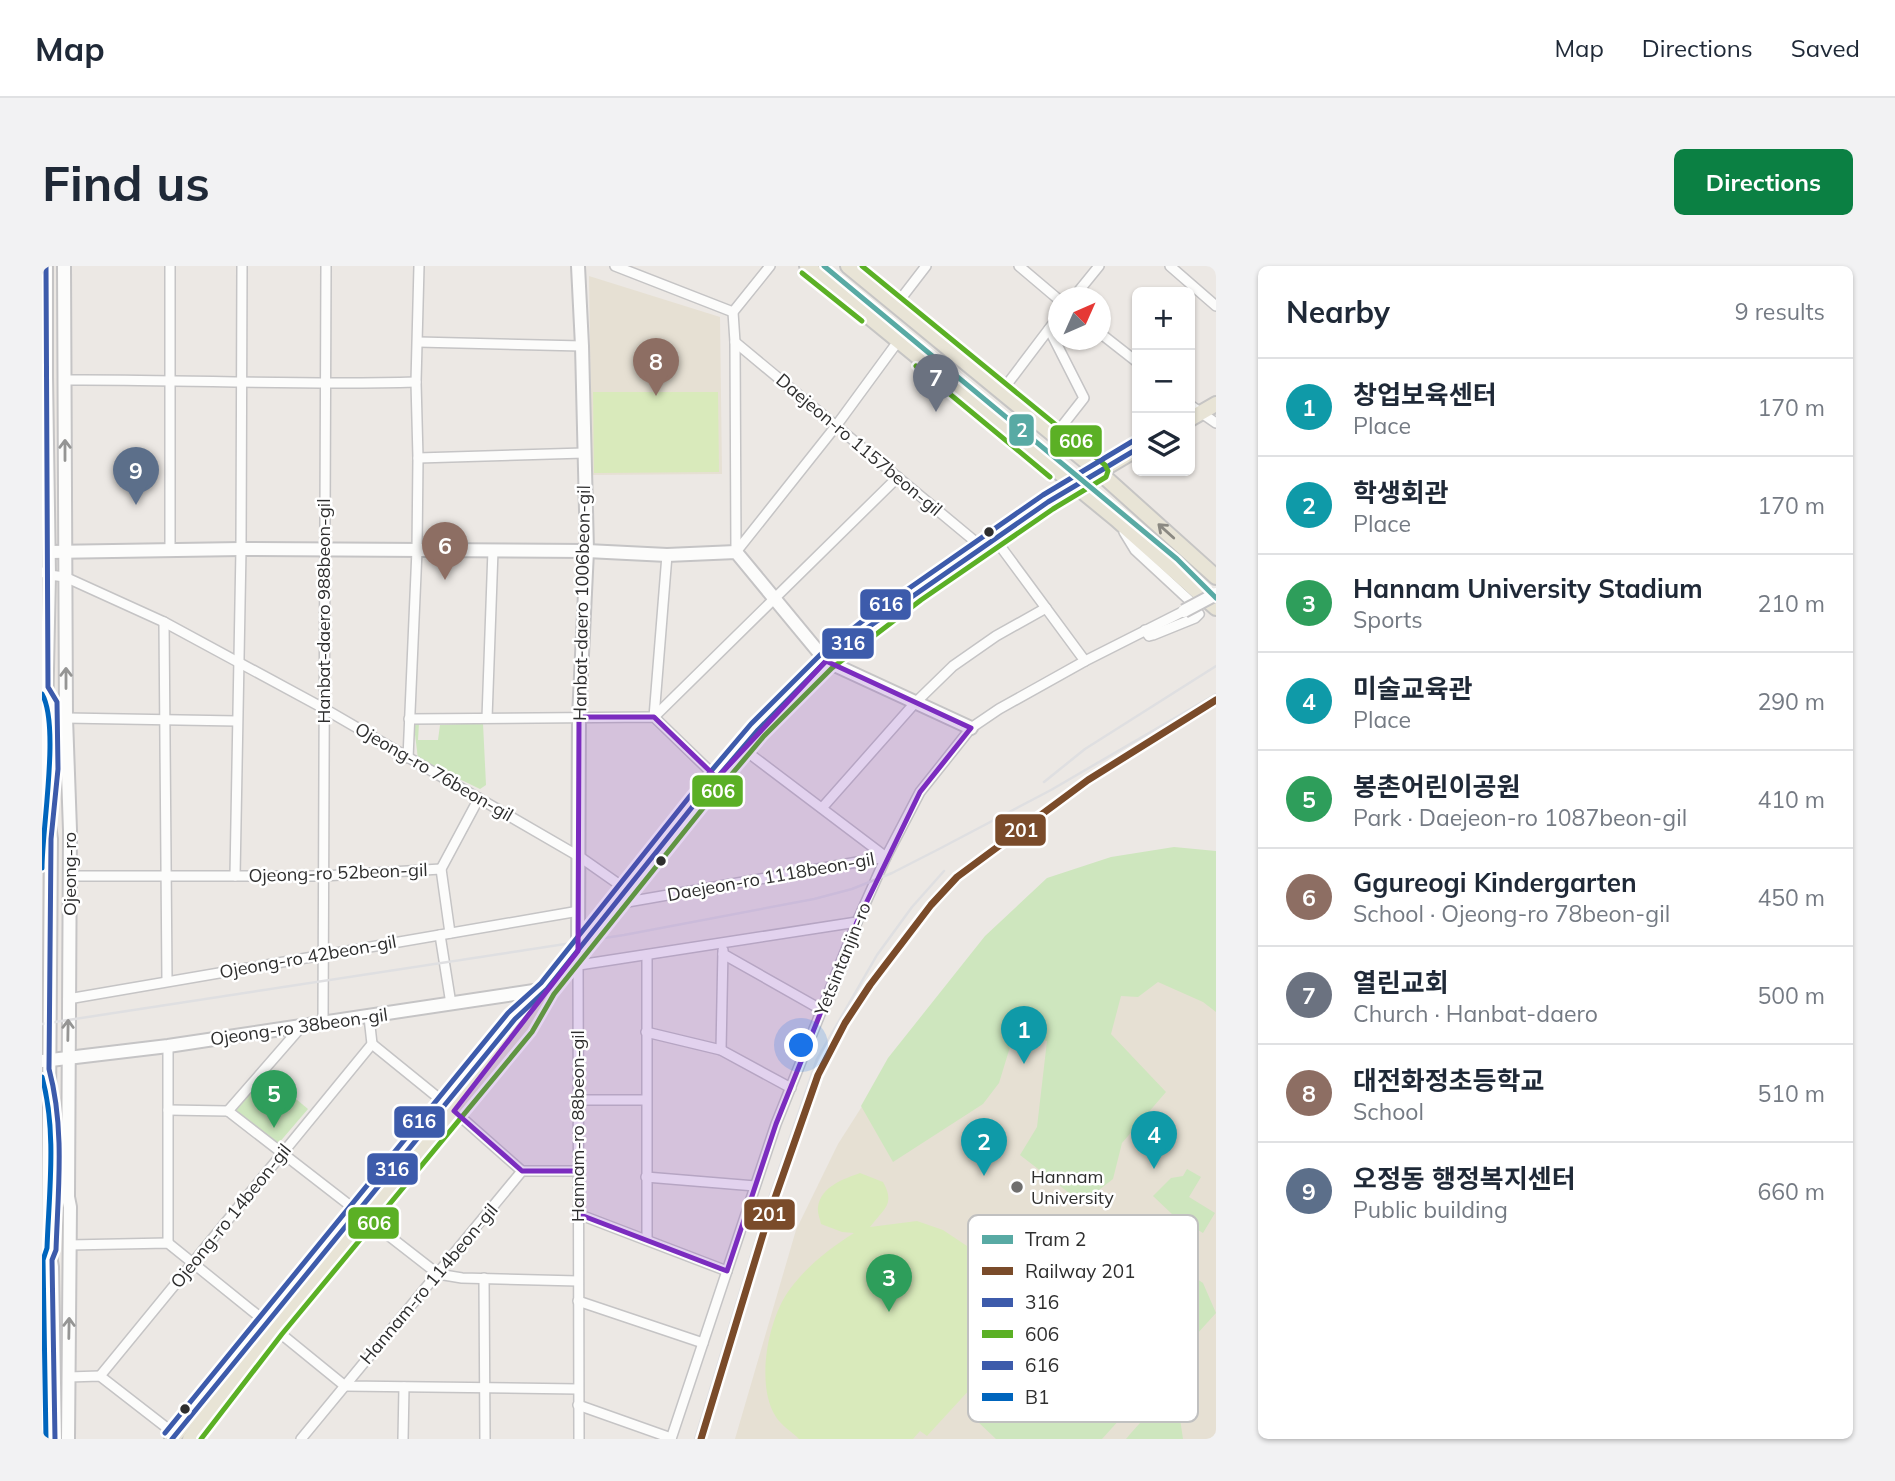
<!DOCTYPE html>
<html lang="en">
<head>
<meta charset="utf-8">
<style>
	body { margin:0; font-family:Mulish,"Noto Sans KR",sans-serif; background:#f2f2f3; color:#1f2937 }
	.controls { position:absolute; right:21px; top:21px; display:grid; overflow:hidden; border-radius:10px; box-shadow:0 2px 5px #0004 }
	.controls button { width:63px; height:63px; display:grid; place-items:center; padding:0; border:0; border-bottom:2px solid #e0e1e3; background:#fff; color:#1f2937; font:35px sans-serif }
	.compass { position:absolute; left:1006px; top:21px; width:63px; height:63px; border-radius:50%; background:#fff; box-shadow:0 2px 5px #0004; rotate:45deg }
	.you { position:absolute; left:760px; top:780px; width:24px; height:24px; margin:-18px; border:5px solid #fff; border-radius:50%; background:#1a73e8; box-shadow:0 0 0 10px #1a73e833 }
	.badge { display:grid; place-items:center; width:46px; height:46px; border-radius:50%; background:#0b8043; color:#fff; font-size:23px; font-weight:700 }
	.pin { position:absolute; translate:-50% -58px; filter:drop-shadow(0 2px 4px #0008) }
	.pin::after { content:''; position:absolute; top:37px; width:24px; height:21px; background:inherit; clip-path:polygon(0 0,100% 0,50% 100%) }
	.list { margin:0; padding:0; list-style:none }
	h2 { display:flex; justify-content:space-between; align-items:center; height:91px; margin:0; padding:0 28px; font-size:30px }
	h2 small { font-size:23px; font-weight:400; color:#747a83 }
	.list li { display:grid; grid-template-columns:46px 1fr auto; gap:21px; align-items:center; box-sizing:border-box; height:98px; padding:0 28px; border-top:2px solid #e0e1e3 }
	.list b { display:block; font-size:26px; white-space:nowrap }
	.list p { margin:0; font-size:23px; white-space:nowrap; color:#747a83 }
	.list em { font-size:23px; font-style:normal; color:#747a83 }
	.icon { flex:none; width:38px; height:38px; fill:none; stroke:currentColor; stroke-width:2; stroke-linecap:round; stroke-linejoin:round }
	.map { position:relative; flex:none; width:1174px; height:1173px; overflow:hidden; border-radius:10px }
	header { display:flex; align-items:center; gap:42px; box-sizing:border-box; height:98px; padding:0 35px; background:#fff; border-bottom:2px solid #e0e1e3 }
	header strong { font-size:33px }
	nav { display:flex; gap:38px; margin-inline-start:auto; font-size:24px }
	.intro { display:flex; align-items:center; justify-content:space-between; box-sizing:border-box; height:168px; padding:0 42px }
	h1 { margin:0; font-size:49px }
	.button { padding:18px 32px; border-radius:10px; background:#0b8043; color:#fff; font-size:24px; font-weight:700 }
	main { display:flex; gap:42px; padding:0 42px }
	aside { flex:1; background:#fff; border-radius:10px; box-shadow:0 2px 5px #0004 }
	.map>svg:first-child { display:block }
</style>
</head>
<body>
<header>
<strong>Map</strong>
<nav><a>Map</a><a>Directions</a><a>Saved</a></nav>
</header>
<div class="intro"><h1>Find us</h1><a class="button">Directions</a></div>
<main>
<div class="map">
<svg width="1174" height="1173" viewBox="0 0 1174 1173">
	<rect width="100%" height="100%" fill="#ece8e4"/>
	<g fill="#e6e0d3">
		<path d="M547 10 678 51 680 208 550 209Z"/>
		<path d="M1174 586V1173H693L754 964 796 878 863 773Z"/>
	</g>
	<g fill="#cee6be">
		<path d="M377 457 376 474H396L398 459 441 457 444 519 438 523 376 493 372 460Z"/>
		<path d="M1132 581 1174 585V746L1161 736 1116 716 1096 731 1079 730 1069 768 1124 826 1080 877 1071 913 1040 937 978 889 995 861 1005 775 972 768 957 817 941 838 851 896 819 840 846 792 943 670 1005 612 1069 591Z"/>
		<path d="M212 821 230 837 242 823 266 843 236 878 192 846Z"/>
		<path d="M1145 903 1159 911 1147 931 1173 947 1161 967 1130 948 1111 930 1129 912 1141 910Z"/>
		<path d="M1081 964 1161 1017 1174 1047 1060 1173H954L935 1155 1010 1074Z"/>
		<path d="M1133 1118 1141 1173H1084L1089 1167Z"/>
	</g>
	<g fill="#d9eabb">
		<path d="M551 126H676L677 206 552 207Z"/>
		<path d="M818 907 841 916C854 939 841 943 828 961L875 955 901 964 928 982 943 1006 949 1022 950 1038 965 1053 949 1071 957 1079 935 1103 941 1109 885 1170 878 1165 871 1173H757C750 1166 739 1159 734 1151 713 1119 726 1052 748 1023 765 1000 788 982 812 967L800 966 779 958C778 953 775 946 776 941 779 920 802 913 818 907Z"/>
	</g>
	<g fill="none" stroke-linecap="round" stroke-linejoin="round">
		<g stroke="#c5c4c5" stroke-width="12">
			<g id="minor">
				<path d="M573 0 691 46"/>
				<path d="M977 0 1016 33"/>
				<path d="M1128 0 1174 40"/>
				<path d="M1031 32 1057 0"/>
				<path d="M854 39 884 0"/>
				<path d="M1007 63 1042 132 1013 169"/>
				<path d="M1058 67 1095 96"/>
				<path d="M376 76 540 80"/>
				<path d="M693 76 941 282"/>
				<path d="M22 114C140 113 257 120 374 116"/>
				<path d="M960 125 1016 51"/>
				<path d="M1148 139 1174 157"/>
				<path d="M376 192 542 187"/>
				<path d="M1082 266 1093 284 1147 334 1157 348 1153 352 1111 369 1107 370 1103 364"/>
				<path d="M953 273 1043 395"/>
				<path d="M128 285V0"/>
				<path d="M694 286 693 76 691 46 728 0"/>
				<path d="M694 286 794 160 857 74"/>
				<path d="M0 306 7 309 23 311 122 356 281 442 538 591 585 624"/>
				<path d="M122 356 125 715"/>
				<path d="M612 451 856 211"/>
				<path d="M612 451 625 289"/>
				<path d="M24 452 195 455"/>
				<path d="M445 452 451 284"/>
				<path d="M367 453 612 451 675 512"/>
				<path d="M700 482 844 591"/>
				<path d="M366 492 375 284 376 192 374 116 377 0"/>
				<path d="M780 542 872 438 911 400 954 370 1004 342"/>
				<path d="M28 610H281L399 603"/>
				<path d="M193 610 199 283 200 0"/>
				<path d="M574 638 844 591"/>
				<path d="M408 667 399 603 437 532"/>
				<path d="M398 669 409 738"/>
				<path d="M536 685 537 1173"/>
				<path d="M681 688 780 744"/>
				<path d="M537 699 815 656"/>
				<path d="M26 733 537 645"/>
				<path d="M281 757 284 0"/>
				<path d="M604 766 679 784 749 822"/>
				<path d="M330 778 404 838"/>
				<path d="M126 780V977"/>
				<path d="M679 784 681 684"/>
				<path d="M535 834H604"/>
				<path d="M126 844 186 845"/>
				<path d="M186 845 315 945"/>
				<path d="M186 845 260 760"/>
				<path d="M412 845 480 905"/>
				<path d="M604 911 713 920"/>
				<path d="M536 948 685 1005"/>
				<path d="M324 952 396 1008 420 1012 536 1015"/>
				<path d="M605 974V689"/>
				<path d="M27 979 126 977 224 1056"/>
				<path d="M442 1012 443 1173"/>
				<path d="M536 1035 661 1077"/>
				<path d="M233 1063 303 1120 536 1123"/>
				<path d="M58 1110 330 778 327 751"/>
				<path d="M26 1111 58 1110 134 1169"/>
				<path d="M536 1139 629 1172"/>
				<path d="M259 1173 480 905H535"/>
				<path d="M361 1173 362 1121"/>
				<path d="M629 1173 734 858 815 656 844 591 878 526 929 462 957 443 1043 395 1142 345"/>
			</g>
		</g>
		<g stroke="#c5c4c5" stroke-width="16">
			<g id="tertiary">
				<path d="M536 0 540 80 545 285 537 451 536 685"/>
				<path d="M7 286 199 283 545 285 625 289 694 286 784 395 929 462"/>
				<path d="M0 795 126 780 505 723"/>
			</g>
		</g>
		<g stroke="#c5c4c5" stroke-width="16">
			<g id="secondary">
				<path d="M4 0V110L7 309 4 450 6 553 9 573 6 977 10 1001 13 1173"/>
				<path d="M22 0 24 452 28 564 26 931 28 941 26 1173"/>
			</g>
		</g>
		<g stroke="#c6c5c4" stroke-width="18">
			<g id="primary">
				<path d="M765 0 1074 253 1174 342"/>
				<path d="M806 0 1057 206 1174 311"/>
				<path d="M1148 153 1174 138"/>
				<path d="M130 1173 473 753 492 736"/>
				<path d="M148 1173 233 1063 483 760 505 723 655 535 716 464 784 395 828 360 1006 236 1095 183"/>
			</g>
		</g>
		<use href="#minor" stroke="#fcfcfb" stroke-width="9"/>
		<use href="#tertiary" stroke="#fcfcfb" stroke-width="12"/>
		<use href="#secondary" stroke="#fcfcfb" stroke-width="12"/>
		<use href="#primary" stroke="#e8e4d6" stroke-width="14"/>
		<g stroke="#dfdfe1" stroke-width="2.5">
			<path d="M1002 516 1043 483 1174 400"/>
			<path d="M0 758 582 669 772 633 810 623 850 607 897 583 1009 524 1174 428"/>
			<path d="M653 1173 721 950 775 793 835 689 870 641 902 605"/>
		</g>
		<g stroke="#c5c4c5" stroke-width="16" stroke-linecap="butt">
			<path id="tertiary-bridge" d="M1142 345 1174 328"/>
		</g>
		<use href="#tertiary-bridge" stroke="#fcfcfb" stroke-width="12"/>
		<g stroke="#fff" stroke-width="10">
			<g id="bus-1">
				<path d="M4 0 6 421 15 436 16 503 9 573 7 803C23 862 16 924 14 984L10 994 13 1173"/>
				<path d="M130 1173 473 753 505 723 655 535 716 464 784 395 828 360 1006 236 1095 183"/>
			</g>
		</g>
		<g stroke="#fff" stroke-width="10">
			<g id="bus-2">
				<path d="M760 7 820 55"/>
				<path d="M874 100 1008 211"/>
				<path d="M159 1173 240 1068 490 766 512 728 662 541 722 470 790 402 879 334 1011 243 1064 211 1066 205 1063 199 820 0"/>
			</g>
		</g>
		<g stroke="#fff" stroke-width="10">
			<path id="bus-3" d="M123 1167 466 747 499 717 648 530 709 458 778 389 823 353 1001 229 1091 175"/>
		</g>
		<g stroke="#fff" stroke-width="10">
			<g id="bus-4">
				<path d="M0 428C18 459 0 562 0 602"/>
				<path d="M0 811C15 865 7 926 5 982L1 994 4 1173"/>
			</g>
		</g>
		<use href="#bus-1" stroke="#3d5bab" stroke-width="5"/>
		<use href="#bus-2" stroke="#5bb025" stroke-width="5"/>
		<use href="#bus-3" stroke="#3d5bab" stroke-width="5"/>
		<use href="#bus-4" stroke="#0065bd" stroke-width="5"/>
		<g stroke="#fff" stroke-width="12">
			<path id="rail-1" d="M659 1173 726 952 776 809 803 757 828 719 889 639 915 611 1046 514 1174 434"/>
		</g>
		<use href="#rail-1" stroke="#7a4b2a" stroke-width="7"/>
		<g stroke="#fff" stroke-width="10">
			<path id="tram-1" d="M782 0 1135 293 1174 332"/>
		</g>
		<use href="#tram-1" stroke="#58aaa4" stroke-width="5"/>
	</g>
	<defs><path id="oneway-shaft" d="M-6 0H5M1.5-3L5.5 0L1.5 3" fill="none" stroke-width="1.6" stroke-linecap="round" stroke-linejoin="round" transform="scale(1.75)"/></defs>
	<g stroke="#959594">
		<use href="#oneway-shaft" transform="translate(23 184) rotate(-90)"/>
		<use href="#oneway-shaft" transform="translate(24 412) rotate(-90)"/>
		<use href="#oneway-shaft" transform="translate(26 764) rotate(-89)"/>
		<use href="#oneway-shaft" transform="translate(27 1062) rotate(-89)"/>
	</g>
	<use stroke="#8b8982" href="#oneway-shaft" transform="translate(1124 265) rotate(-138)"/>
	<path fill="#7b2cbf" fill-opacity="0.2" stroke="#7b2cbf" stroke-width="5" stroke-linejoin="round" d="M784 395 929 462 878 526 815 656 734 858 685 1005 536 948 535 905H480L412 845 536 685 537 451H612L675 512Z"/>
	<g fill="#2e2e2e" stroke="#fff" stroke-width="2.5">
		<circle cx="947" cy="266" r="6"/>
		<circle cx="619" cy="595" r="6"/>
		<circle cx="143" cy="1143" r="6"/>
	</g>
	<circle fill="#706f6e" stroke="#fff" stroke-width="2.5" cx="975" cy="921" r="7"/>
	<g text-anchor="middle" stroke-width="5" stroke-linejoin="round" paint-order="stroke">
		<g font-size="18" fill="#2e2e2e" stroke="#fff">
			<text transform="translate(817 179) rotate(40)" y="6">Daejeon-ro 1157beon-gil</text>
			<text transform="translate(540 337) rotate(-89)" y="6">Hanbat-daero 1006beon-gil</text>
			<text transform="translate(282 345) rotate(-90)" y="6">Hanbat-daero 988beon-gil</text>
			<text transform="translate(392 506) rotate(30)" y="6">Ojeong-ro 76beon-gil</text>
			<text transform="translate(296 607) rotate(-2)" y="6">Ojeong-ro 52beon-gil</text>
			<text transform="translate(28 608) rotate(-90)" y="6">Ojeong-ro</text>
			<text transform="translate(729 611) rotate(-10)" y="6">Daejeon-ro 1118beon-gil</text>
			<text transform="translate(266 691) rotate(-10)" y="6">Ojeong-ro 42beon-gil</text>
			<text transform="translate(801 693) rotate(-68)" y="6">Yetsintanjin-ro</text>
			<text transform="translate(257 761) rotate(-8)" y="6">Ojeong-ro 38beon-gil</text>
			<text transform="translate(536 860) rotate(-90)" y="6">Hannam-ro 88beon-gil</text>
			<text transform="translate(189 950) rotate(-51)" y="6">Ojeong-ro 14beon-gil</text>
			<text transform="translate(387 1018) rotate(-50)" y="6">Hannam-ro 114beon-gil</text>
		</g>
		<g font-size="18" fill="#2e2e2e" stroke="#fff" text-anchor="start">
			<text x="989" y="917">Hannam<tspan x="989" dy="21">University</tspan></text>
		</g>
	</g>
	<rect x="926" y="949" width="230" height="207" rx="10" fill="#fff" stroke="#c0c0c0" stroke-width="2"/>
	<rect x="940" y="969" width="31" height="9" fill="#58aaa4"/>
	<rect x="940" y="1001" width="31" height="8" fill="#7a4b2a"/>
	<rect x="940" y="1032" width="31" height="9" fill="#3d5bab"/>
	<rect x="940" y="1064" width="31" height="8" fill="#5bb025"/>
	<rect x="940" y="1095" width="31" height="9" fill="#3d5bab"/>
	<rect x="940" y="1127" width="31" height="8" fill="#0065bd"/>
	<g font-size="19" fill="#2e2e2e">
		<text x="983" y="980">Tram 2</text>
		<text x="983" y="1012">Railway 201</text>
		<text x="983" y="1043">316</text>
		<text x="983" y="1075">606</text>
		<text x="983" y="1106">616</text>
		<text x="983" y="1138">B1</text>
	</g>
	<g stroke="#fff" stroke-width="2.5">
		<rect x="966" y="147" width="27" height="34" rx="7" fill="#58aaa4"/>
		<rect x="1007" y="158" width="54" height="34" rx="7" fill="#5bb025"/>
		<rect x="817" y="322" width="53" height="33" rx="7" fill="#3d5bab"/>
		<rect x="779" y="361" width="54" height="33" rx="7" fill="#3d5bab"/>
		<rect x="649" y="508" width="53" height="34" rx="7" fill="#5bb025"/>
		<rect x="952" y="547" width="53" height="34" rx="7" fill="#7a4b2a"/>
		<rect x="351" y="839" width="53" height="34" rx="7" fill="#3d5bab"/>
		<rect x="324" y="886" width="53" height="34" rx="7" fill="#3d5bab"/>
		<rect x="701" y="932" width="53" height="33" rx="7" fill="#7a4b2a"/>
		<rect x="305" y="940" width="53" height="34" rx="7" fill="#5bb025"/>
	</g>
	<g font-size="19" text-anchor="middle" font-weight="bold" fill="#fff">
		<text x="980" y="171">2</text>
		<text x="1034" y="182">606</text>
		<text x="844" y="345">616</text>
		<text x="806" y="384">316</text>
		<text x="676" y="532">606</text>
		<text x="979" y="571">201</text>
		<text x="377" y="862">616</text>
		<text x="350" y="910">316</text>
		<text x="727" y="955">201</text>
		<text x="332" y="964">606</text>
	</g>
</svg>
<div class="controls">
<button>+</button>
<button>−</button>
<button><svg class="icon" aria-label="layers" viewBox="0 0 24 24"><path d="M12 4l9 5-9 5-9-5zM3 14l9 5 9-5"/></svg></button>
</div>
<svg class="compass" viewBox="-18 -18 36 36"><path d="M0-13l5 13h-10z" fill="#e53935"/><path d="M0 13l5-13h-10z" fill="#747a83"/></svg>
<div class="you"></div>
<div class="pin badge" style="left:982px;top:798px;background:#0f9aa8">1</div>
<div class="pin badge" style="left:942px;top:910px;background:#0f9aa8">2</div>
<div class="pin badge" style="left:847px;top:1046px;background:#2e9e5b">3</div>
<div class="pin badge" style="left:1112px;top:903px;background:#0f9aa8">4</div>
<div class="pin badge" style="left:232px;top:862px;background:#2e9e5b">5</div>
<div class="pin badge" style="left:403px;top:314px;background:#8d6e63">6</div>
<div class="pin badge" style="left:894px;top:146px;background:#6b7280">7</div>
<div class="pin badge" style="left:614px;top:130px;background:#8d6e63">8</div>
<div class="pin badge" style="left:94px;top:239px;background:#5c6f8a">9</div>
</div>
<aside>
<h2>Nearby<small>9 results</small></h2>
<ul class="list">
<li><span class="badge" style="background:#0f9aa8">1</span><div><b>창업보육센터</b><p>Place</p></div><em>170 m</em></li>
<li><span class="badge" style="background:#0f9aa8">2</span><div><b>학생회관</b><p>Place</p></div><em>170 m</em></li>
<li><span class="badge" style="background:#2e9e5b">3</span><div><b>Hannam University Stadium</b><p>Sports</p></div><em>210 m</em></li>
<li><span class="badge" style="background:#0f9aa8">4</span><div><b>미술교육관</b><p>Place</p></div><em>290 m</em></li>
<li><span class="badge" style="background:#2e9e5b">5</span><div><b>봉촌어린이공원</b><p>Park · Daejeon-ro 1087beon-gil</p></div><em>410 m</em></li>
<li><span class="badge" style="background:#8d6e63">6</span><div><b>Ggureogi Kindergarten</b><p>School · Ojeong-ro 78beon-gil</p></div><em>450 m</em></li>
<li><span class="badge" style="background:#6b7280">7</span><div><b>열린교회</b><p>Church · Hanbat-daero</p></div><em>500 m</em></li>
<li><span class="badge" style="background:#8d6e63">8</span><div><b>대전화정초등학교</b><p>School</p></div><em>510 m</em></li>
<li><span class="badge" style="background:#5c6f8a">9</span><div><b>오정동 행정복지센터</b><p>Public building</p></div><em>660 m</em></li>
</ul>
</aside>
</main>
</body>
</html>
